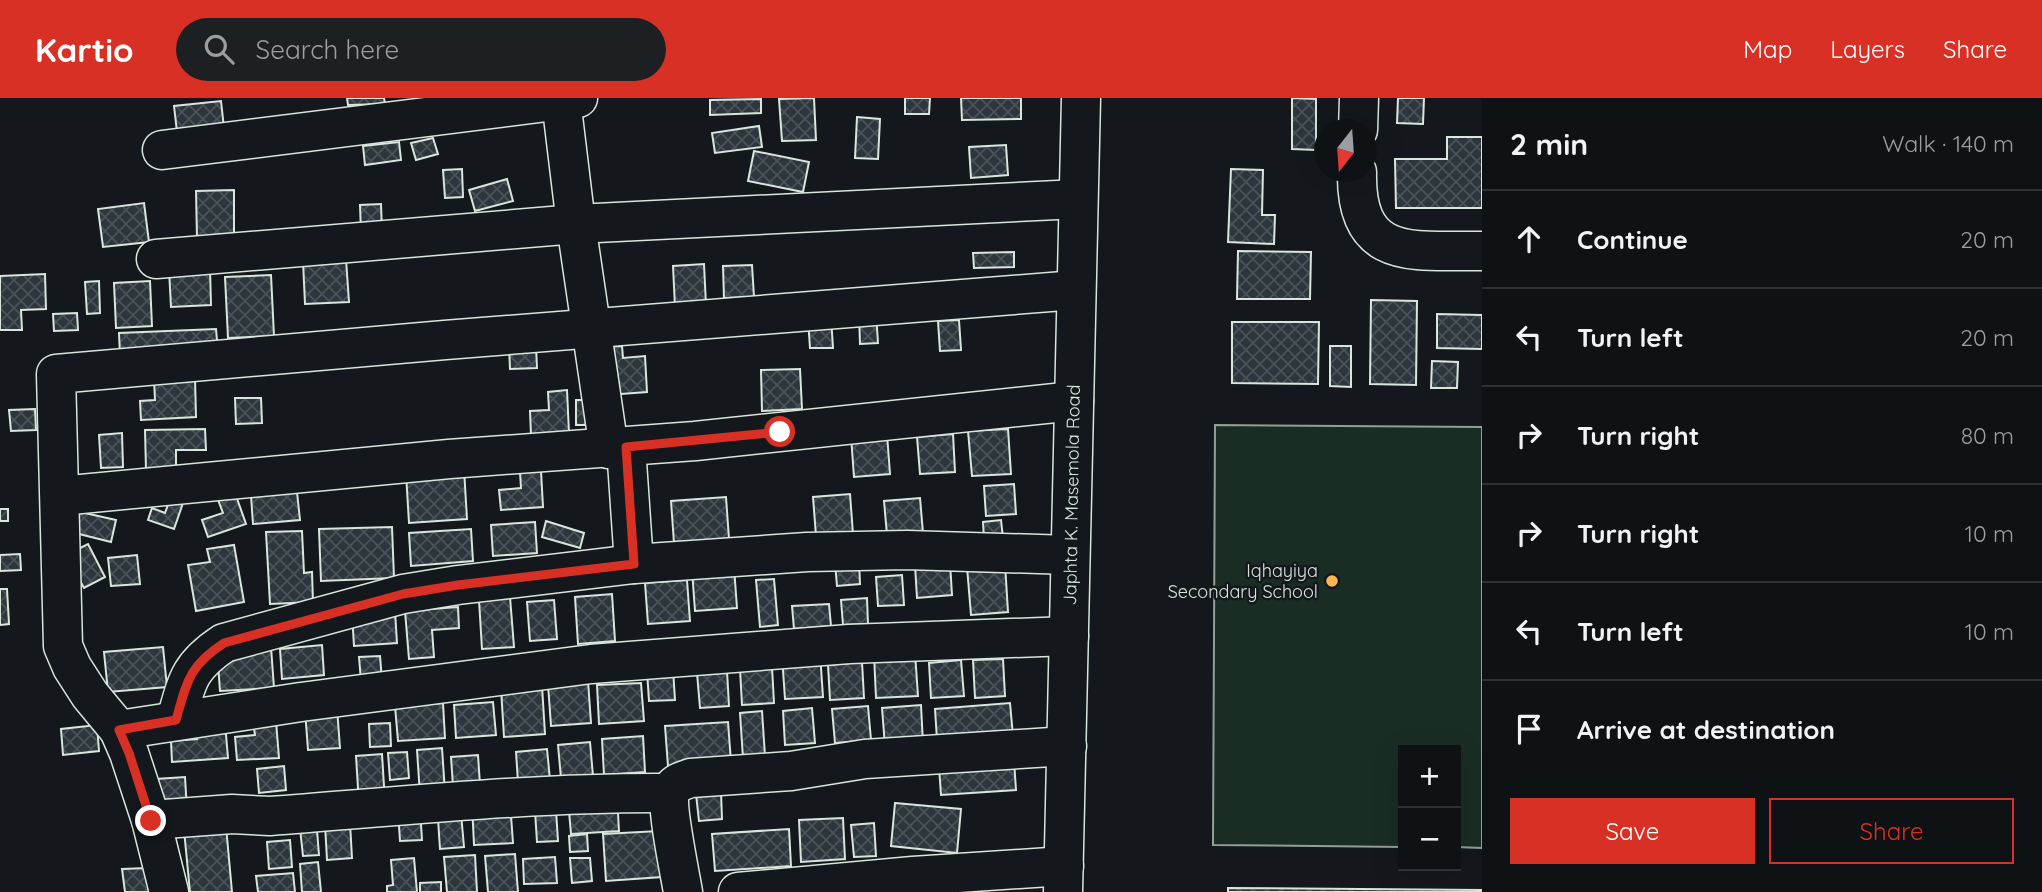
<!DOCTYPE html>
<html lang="en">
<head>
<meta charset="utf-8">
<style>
	body { margin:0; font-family:Quicksand,sans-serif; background:#1d2022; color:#f1f3f6 }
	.controls { position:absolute; right:21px; bottom:21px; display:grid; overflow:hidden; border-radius:0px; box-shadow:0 7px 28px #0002 }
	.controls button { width:63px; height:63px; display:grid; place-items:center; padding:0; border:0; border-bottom:2px solid #2f3234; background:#0f1215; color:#f1f3f6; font:35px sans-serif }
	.compass { position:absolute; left:1314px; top:21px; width:63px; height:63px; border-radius:50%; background:#0f1215; box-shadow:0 7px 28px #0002; rotate:197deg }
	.stop { position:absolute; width:21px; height:21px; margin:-16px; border:5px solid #d93025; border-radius:50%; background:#fff }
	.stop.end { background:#d93025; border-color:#fff; box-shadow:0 2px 7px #0008 }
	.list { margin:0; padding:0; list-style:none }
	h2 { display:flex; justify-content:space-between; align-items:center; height:91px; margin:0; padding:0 28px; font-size:30px }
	h2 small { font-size:23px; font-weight:400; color:#9b9ea0 }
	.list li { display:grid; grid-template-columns:46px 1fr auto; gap:21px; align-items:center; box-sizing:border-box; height:98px; padding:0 28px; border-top:2px solid #2f3234 }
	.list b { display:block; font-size:26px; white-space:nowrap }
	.list em { font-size:23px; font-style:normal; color:#9b9ea0 }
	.actions { display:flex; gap:14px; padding:21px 28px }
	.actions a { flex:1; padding:16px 0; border:2px solid #d93025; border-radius:0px; text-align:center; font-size:24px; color:#d93025 }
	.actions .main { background:#d93025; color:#fff }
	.icon { flex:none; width:38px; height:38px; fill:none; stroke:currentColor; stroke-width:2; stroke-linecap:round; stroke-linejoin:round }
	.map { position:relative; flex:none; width:1482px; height:794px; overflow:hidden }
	header { display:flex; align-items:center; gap:42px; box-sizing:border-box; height:98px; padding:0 35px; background:#d93025; color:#fff }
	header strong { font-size:33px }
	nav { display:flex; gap:38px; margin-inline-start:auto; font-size:24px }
	.search { width:490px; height:63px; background:#1d2022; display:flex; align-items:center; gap:18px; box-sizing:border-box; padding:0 24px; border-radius:38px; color:#9b9ea0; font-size:26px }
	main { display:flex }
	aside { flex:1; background:#0f1215 }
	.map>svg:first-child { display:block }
</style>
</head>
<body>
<header>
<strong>Kartio</strong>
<div class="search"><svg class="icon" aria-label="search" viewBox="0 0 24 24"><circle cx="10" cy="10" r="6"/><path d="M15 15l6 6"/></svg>Search here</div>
<nav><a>Map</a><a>Layers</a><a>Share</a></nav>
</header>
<main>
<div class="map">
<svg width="1482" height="794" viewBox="0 0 1482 794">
	<defs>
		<pattern id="building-cross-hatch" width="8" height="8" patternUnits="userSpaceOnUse" patternTransform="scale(1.75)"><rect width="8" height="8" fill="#2c363c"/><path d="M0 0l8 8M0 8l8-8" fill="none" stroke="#4a5358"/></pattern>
	</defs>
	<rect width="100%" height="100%" fill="#14181c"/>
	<path fill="#1a2d24" stroke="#939e99" stroke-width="2" d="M1215 327 1482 329V750L1456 749V652H1403V749L1213 747Z"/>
	<g fill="url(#building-cross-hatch)" stroke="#d8e6dc" stroke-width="2">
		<path d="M347 0H384L385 6 348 7Z"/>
		<path d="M814 0 816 42 782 43 779 1Z"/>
		<path d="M905 0H930L929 16H905Z"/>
		<path d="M961 0H1021V21L962 22Z"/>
		<path d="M1292 0 1316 1V52L1292 51Z"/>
		<path d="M1398 0H1424L1423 26 1397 25Z"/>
		<path d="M761 1V15L710 17V2Z"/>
		<path d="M221 3 224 30 177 34 174 8Z"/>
		<path d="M857 19 880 21 878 61 855 60Z"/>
		<path d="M759 28 762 49 715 55 712 35Z"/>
		<path d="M1447 39H1482V110H1396L1395 61H1447Z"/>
		<path d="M433 40 438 56 416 62 411 45Z"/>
		<path d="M399 44 401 62 365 67 363 48Z"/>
		<path d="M1006 47 1008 77 971 80 969 49Z"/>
		<path d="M754 53 809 64 803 94 748 83Z"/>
		<path d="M462 71 463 99 445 100 443 72Z"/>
		<path d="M1231 71 1263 72 1262 117H1275L1274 146 1228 144Z"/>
		<path d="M507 81 513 103 475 113 469 92Z"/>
		<path d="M234 92V139L197 140 196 93Z"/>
		<path d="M144 105 149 144 103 149 98 111Z"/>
		<path d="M381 106 382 134 361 135 360 107Z"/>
		<path d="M1238 153 1311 154 1310 201H1237Z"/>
		<path d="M1014 154V169L974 170 973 155Z"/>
		<path d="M346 161 349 204 305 206 303 163Z"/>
		<path d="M704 166 706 207 675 209 673 168Z"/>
		<path d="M752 167 754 199 724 200 723 168Z"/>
		<path d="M210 171 211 207 171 209 169 172Z"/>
		<path d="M45 176 46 211 21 212 22 232H0V178Z"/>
		<path d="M271 177 274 238 228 240 225 179Z"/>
		<path d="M99 183 100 215 87 216 85 184Z"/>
		<path d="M150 183 152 228 116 230 114 185Z"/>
		<path d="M1371 202 1417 203 1416 287 1370 286Z"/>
		<path d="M77 215 78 232 54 233 53 216Z"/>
		<path d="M876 215 878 245 860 246 859 216Z"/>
		<path d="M1437 216 1482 217V251L1437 250Z"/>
		<path d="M831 219 833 250H810L808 221Z"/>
		<path d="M959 222 961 252 940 253 938 223Z"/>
		<path d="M1232 224H1319L1318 286 1232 285Z"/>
		<path d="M216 231 218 254 120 258 119 235Z"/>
		<path d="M509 248H536L537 270 510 271Z"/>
		<path d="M622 248 623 260 645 258 647 294 608 297 605 249Z"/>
		<path d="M1330 248H1351V289L1330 288Z"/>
		<path d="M1432 263 1458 264 1457 290H1431Z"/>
		<path d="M800 271 802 311 762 313 761 272Z"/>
		<path d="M195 280 196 319 141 322 140 303 155 302 154 281Z"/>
		<path d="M567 292 569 335 531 337 530 313 549 312 548 294Z"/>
		<path d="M235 300H261L262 325 236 326Z"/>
		<path d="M576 302H594L596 327H576Z"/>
		<path d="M35 311 36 332 11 333 9 312Z"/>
		<path d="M205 331 206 352H176V372H146L145 332Z"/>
		<path d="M1008 331 1011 376 972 378 968 333Z"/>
		<path d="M122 335 123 369 101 370 99 337Z"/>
		<path d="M887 336 890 376 854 379 851 338Z"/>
		<path d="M953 336 955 374 920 376 917 339Z"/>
		<path d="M464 371 467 421 409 425 406 375Z"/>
		<path d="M541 373 543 409 501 412 499 392 521 390 520 374Z"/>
		<path d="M1014 386 1016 416 986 418 984 388Z"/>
		<path d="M234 392 246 426 208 439 202 422 223 415 217 399Z"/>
		<path d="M297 394 300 422 253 426 251 398Z"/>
		<path d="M850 396 853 436 816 438 813 399Z"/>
		<path d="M726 399 729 441 674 445 671 403Z"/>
		<path d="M920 400 923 435 887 437 884 403Z"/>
		<path d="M170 401 183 405 174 431 148 422 152 410 165 415Z"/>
		<rect x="0" y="411" width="8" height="12"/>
		<path d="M76 413 116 422 111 444 71 434Z"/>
		<path d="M1001 422 1003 440 984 441 983 424Z"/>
		<path d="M546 423 584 435 580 450 542 439Z"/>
		<path d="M535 424 537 455 493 458 491 427Z"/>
		<path d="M392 429 394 480 321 483 319 431Z"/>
		<path d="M471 431 473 463 411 468 409 435Z"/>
		<path d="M302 433 304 475 312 474 313 504 270 506 266 434Z"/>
		<path d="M88 446 105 479 84 490 66 457Z"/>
		<path d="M234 447 244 504 196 513 188 467 210 464 207 451Z"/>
		<path d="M20 456 21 472 0 473V457Z"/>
		<path d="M137 457 140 486 111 488 108 460Z"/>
		<path d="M859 463 860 486 837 488 835 465Z"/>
		<path d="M950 465 952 497 917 500 915 467Z"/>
		<path d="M1005 466 1008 514 971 517 967 469Z"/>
		<path d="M734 469 737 510 695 513 692 472Z"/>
		<path d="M902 477 904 507 878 508 876 479Z"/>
		<path d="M774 481 778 527 760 529 756 482Z"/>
		<path d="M687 482 690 523 648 526 645 485Z"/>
		<path d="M0 491H7L9 526 0 527Z"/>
		<path d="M612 496 615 543 578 546 575 499Z"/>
		<path d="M510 499 514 549 482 551 479 502Z"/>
		<path d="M867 500 868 526 843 527 841 502Z"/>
		<path d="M554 502 557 541 530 543 527 504Z"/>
		<path d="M829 506 831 528 794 531 792 508Z"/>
		<path d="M458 509 459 530 432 532 434 559 409 561 405 513Z"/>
		<path d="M395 513 397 545 354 548 352 516Z"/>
		<path d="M322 547 324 577 282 581 280 551Z"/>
		<path d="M163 549 167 589 108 594 104 554Z"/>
		<path d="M271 549 274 590 220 593 217 552Z"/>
		<path d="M820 555 823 599 785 601 782 558Z"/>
		<path d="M915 555 918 598 876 600 874 557Z"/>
		<path d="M380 558 382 582 361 583 359 559Z"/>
		<path d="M1003 561 1005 598 975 600 973 562Z"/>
		<path d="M961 562 964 598 931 600 929 565Z"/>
		<path d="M862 564 864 600 830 602 828 567Z"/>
		<path d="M587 569 591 625 551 628 547 572Z"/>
		<path d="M772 569 774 605 742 607 740 571Z"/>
		<path d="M673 571 675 602 649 603 647 573Z"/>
		<path d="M727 573 729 608 700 610 697 575Z"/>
		<path d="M641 585 644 623 599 626 597 587Z"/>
		<path d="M542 588 545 636 504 639 501 590Z"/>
		<path d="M493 604 496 637 456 640 454 607Z"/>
		<path d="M443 605 445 640 398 643 395 608Z"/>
		<path d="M1010 605 1013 638 937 642 935 611Z"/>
		<path d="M921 607 923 646 885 648 882 610Z"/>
		<path d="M868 608 871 642 835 645 832 611Z"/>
		<path d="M337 610 340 650 308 652 305 612Z"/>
		<path d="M812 610 815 645 785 647 783 613Z"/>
		<path d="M762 613 765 658 743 660 740 615Z"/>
		<path d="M276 623 279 660 237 662 235 639 255 637 253 624Z"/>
		<path d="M728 624 731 664 668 668 665 628Z"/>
		<path d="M225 625 228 660 172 664 171 643 197 641 196 628Z"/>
		<path d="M390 625 391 648 370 649 369 626Z"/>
		<path d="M97 627 99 653 63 657 61 631Z"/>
		<path d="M643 638 645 674 604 677 602 641Z"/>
		<path d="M590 644 593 678 561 680 558 647Z"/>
		<path d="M442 650 445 694 420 697 417 652Z"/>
		<path d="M547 651 550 682 518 684 516 654Z"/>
		<path d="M407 654 409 680 390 682 388 655Z"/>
		<path d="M382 656 385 704 359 706 356 658Z"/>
		<path d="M478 657 480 687 453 688 451 659Z"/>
		<path d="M1014 663 1016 692 941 697 939 669Z"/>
		<path d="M284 668 286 692 259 695 257 671Z"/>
		<path d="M185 679 187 712 158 713 156 681Z"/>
		<path d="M721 694 722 721 699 723 696 696Z"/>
		<path d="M617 698 619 733 571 736 568 702Z"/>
		<path d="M460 704 464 749 440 751 437 706Z"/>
		<path d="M510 704 513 745 474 747 472 706Z"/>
		<path d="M895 705 961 711 957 755 891 748Z"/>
		<path d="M420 711 422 742 400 743 398 713Z"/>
		<path d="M556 712 558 743 537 744 535 713Z"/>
		<path d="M316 720 319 757 303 758 299 721Z"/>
		<path d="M843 720 845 761 801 764 799 722Z"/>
		<path d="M350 725 352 760 327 762 325 726Z"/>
		<path d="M874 725 876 758 854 759 851 727Z"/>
		<path d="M226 728 232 794H190L184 732Z"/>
		<path d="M789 731 791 768 715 773 712 736Z"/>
		<path d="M659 733 662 779 606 783 603 736Z"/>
		<path d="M587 736 588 753 570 754 569 738Z"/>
		<path d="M290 742 292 769 269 771 267 744Z"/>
		<path d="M515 756 518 794H488L485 758Z"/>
		<path d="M475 757 477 794H447L444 759Z"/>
		<path d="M555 759 557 785 524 786 523 761Z"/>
		<path d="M414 760 417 794H387V788L393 787 391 762Z"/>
		<path d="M570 760H590L592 783 572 785Z"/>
		<path d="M318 764 321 794H302L300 766Z"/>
		<path d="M147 770 149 794H125L122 771Z"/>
		<path d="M293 775 295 794H258L256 778Z"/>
		<path d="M441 784V794H420V785Z"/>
		<path d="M1228 790 1482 792V794H1228Z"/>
	</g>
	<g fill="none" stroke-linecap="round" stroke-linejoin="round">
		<g stroke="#d8e6dc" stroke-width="41">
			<g id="minor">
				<path d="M561 2 576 126 609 351"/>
				<path d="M1358 32 1359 0"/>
				<path d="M162 52 578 0"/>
				<path d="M1357 74C1355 165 1414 152 1482 153"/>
				<path d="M156 161 576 126 1078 101"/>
				<path d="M626 349 634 466"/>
				<path d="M60 398 449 361 695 343 1074 303"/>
				<path d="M176 622C187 583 189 568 224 545L403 496 458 487 634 466 807 454 907 452 1070 457"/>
				<path d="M119 632 301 604 591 566 849 546 1069 538"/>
				<path d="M151 722 232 716 270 718C403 708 536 694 670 695"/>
				<path d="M169 794 151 722 129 655 119 632 90 597 72 569 63 548 56 276 445 242 1076 192"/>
				<path d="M683 794C680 776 666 709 670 695 673 685 682 683 691 680L791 673 865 661 1067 648"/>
				<path d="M738 794 913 778 1064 768"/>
			</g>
		</g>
		<g stroke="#d8e6dc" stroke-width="41">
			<path id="major" d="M1063 794 1081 0"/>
		</g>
		<use href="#minor" stroke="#14181c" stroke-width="38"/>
		<use href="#major" stroke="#14181c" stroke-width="38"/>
	</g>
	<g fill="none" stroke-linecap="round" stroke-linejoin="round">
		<path stroke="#d93025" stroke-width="9" d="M151 723 129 655 119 632 176 622C187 583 189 568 224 545L403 496 458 487 634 466 626 349 780 334"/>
	</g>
	<circle fill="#ffb74d" stroke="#14181c" stroke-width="2.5" cx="1332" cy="483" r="7"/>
	<g text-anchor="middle" stroke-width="5" stroke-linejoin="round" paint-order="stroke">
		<g font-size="18" fill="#d8e6dc" stroke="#14181c">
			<text transform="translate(1072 397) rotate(-89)" y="6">Japhta K. Masemola Road</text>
		</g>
		<g font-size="18" fill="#d8e6dc" stroke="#14181c" text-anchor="end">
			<text x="1318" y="479">Iqhayiya<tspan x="1318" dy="21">Secondary School</tspan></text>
		</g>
	</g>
</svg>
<div class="controls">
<button>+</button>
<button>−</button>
</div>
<svg class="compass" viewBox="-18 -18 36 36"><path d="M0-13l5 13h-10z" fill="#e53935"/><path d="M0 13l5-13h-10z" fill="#9b9ea0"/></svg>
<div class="stop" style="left:780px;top:334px"></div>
<div class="stop end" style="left:151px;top:723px"></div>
</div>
<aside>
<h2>2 min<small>Walk · 140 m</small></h2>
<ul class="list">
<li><svg class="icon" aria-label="ahead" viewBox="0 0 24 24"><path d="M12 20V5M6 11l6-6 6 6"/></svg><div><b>Continue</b></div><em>20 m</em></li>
<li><svg class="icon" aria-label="left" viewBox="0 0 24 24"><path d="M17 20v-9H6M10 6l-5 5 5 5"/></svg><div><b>Turn left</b></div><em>20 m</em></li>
<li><svg class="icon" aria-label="right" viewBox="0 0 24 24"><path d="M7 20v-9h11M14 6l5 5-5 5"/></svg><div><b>Turn right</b></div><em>80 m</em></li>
<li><svg class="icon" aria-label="right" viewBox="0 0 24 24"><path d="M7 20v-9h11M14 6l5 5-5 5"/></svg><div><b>Turn right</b></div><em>10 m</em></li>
<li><svg class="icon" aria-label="left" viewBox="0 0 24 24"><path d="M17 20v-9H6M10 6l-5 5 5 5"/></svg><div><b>Turn left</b></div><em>10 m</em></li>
<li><svg class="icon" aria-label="arrive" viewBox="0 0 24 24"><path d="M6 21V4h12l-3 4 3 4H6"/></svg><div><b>Arrive at destination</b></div></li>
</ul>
<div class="actions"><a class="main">Save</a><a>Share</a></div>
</aside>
</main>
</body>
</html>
